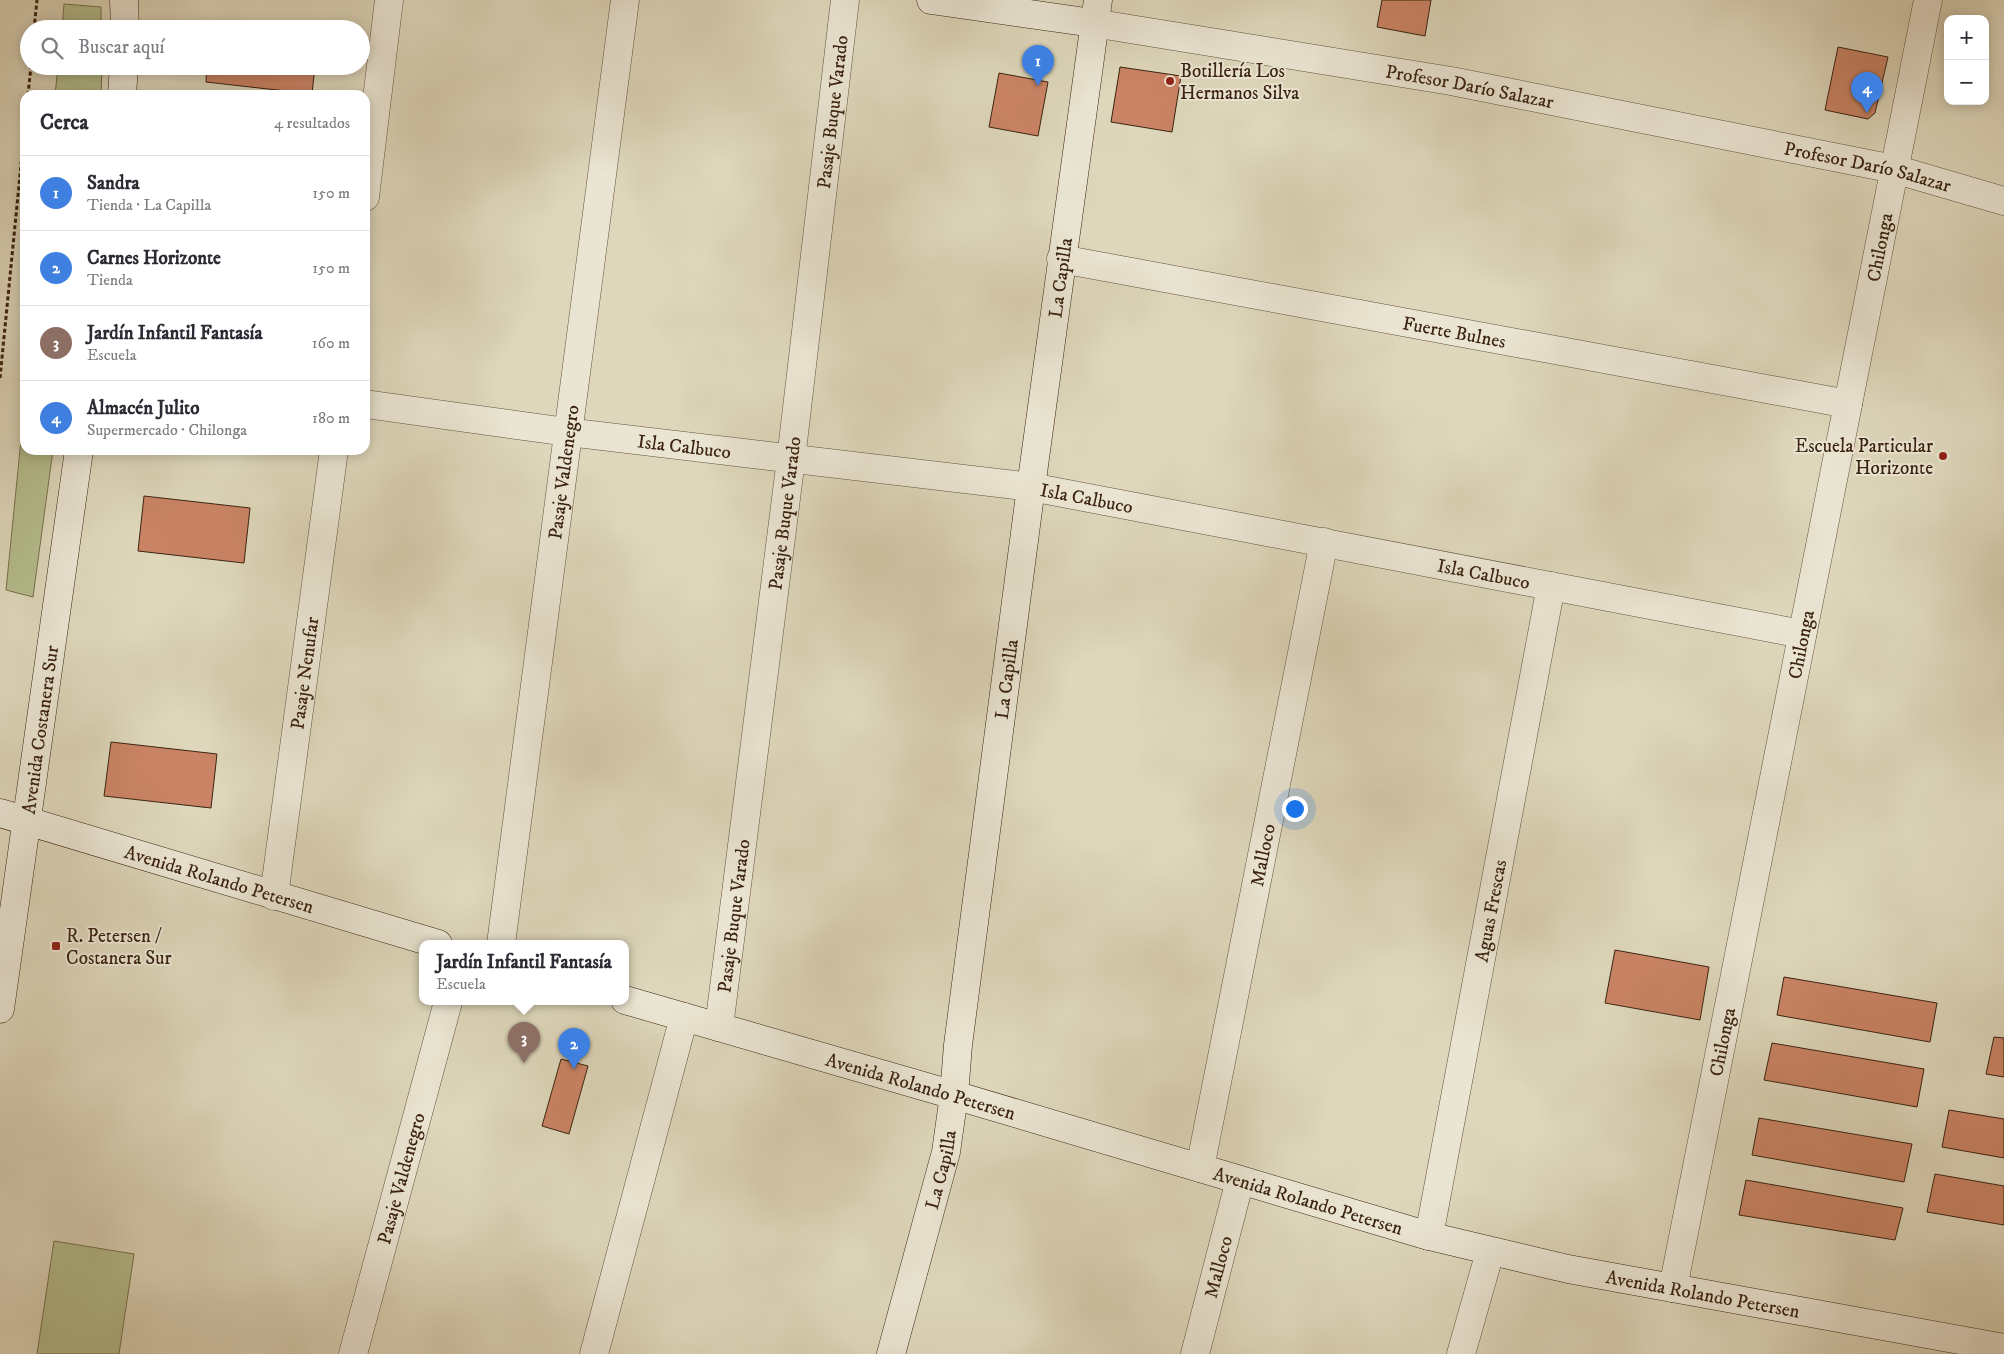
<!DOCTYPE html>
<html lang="es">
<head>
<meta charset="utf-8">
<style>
	body { margin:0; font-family:"IM FELL DW Pica",serif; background:#f2f2f3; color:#2b2b33 }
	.controls { position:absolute; right:15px; top:15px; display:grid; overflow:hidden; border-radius:10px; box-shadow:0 2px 12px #0003 }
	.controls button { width:45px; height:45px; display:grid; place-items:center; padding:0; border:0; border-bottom:1px solid #e1e1e2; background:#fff; color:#2b2b33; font:25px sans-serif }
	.you { position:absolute; left:1294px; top:808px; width:18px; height:18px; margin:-12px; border:4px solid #fff; border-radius:50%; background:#1a73e8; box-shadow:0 0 0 8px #1a73e833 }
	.badge { display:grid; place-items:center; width:32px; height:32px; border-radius:50%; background:#8f2418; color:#fff; font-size:16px; font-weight:700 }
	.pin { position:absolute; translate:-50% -41px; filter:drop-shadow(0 1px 2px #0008) }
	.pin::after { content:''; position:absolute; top:26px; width:18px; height:15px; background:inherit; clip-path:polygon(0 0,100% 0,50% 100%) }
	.popup { position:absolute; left:419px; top:940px; width:210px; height:65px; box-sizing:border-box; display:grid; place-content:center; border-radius:10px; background:#fff; filter:drop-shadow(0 1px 4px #0005); font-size:16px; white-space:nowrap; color:#7c7c81 }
	.popup b { font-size:19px; color:#2b2b33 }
	.popup::after { content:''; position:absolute; left:50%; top:100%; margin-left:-10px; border:10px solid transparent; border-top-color:#fff }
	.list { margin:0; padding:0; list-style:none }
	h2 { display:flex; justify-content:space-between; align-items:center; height:65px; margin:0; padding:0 20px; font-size:21px }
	h2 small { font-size:16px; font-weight:400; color:#7c7c81 }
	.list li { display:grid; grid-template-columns:32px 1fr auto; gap:15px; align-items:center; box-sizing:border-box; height:75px; padding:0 20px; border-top:1px solid #e1e1e2 }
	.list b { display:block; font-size:19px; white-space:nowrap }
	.list p { margin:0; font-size:16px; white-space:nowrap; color:#7c7c81 }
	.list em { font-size:16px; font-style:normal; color:#7c7c81 }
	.icon { flex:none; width:28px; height:28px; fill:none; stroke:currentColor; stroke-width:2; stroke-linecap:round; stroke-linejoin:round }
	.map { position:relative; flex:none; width:2004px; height:1354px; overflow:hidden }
	.search { position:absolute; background:#fff; box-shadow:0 2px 12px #0003; left:20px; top:20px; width:350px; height:55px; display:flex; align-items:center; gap:12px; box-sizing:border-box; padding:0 18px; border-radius:28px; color:#7c7c81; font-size:19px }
	.panel { position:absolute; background:#fff; box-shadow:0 2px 12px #0003; left:20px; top:90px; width:350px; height:365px; border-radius:15px }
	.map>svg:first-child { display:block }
</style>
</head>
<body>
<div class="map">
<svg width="2004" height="1354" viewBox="0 0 2004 1354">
	<rect width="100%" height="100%" fill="#ded7bb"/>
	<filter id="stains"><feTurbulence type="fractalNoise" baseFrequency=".004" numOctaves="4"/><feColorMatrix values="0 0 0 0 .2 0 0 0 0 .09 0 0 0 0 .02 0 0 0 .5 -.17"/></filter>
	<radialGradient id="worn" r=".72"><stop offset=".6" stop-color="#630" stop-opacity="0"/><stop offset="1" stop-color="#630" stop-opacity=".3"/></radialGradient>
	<g fill="#b5bd8d" stroke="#78704e">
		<path d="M64 4 101 7V29H62Z"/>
		<path d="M58 66H102L101 95H55Z"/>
		<path d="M25 400V450H53L33 597 6 590Z"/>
		<path d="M54 1241 134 1254 119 1354H37Z"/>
	</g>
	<g fill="#ca8465" stroke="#3b2310">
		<path d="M1382 0H1431L1425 36 1377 27Z"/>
		<path d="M1838 47 1888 57 1875 113 1868 119 1825 110Z"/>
		<path d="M207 66H315L312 94 206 82Z"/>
		<path d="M1120 67 1181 76 1172 132 1111 122Z"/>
		<path d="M999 73 1048 82 1038 136 989 127Z"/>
		<path d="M144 496 250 508 244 563 138 551Z"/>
		<path d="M111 742 217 754 211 808 104 796Z"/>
		<path d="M1615 950 1709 967 1700 1020 1605 1003Z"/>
		<path d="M1784 977 1937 1003 1930 1042 1777 1015Z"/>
		<path d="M1994 1037 2004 1038V1077L1986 1074Z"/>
		<path d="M1772 1043 1924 1069 1917 1107 1764 1080Z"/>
		<path d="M561 1059 588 1066 569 1134 542 1126Z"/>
		<path d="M1949 1110 2004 1119V1158L1942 1147Z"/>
		<path d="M1759 1118 1912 1144 1904 1182 1752 1155Z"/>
		<path d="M1935 1174 2004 1186V1225L1927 1212Z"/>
		<path d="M1746 1180 1903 1208 1895 1240 1739 1215Z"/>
	</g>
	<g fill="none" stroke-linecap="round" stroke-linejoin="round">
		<g stroke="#64503b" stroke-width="29">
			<g id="street">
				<path id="s1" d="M1093 23 1451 81 1894 169 2004 201"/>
				<path d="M365 197 389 0"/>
				<path id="s2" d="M1061 259 1848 404"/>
				<path id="s3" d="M365 404 567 432 1031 487 1802 634"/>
				<path id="s4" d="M274 896 334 450"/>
				<path id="s5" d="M501 944 625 0"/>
				<path id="s6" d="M719 1027 791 459 845 0"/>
				<path id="s7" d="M1200 1168 1324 542"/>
				<path id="s8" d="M1429 1236 1551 586"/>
				<path id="s9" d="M1673 1288 1928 0"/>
				<path id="s10" d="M353 1354 448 1002"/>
				<path d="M594 1354 684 1017"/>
				<path id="s11" d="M1195 1354 1240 1180"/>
				<path d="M1461 1354 1490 1252"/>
			</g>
		</g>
		<g stroke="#3b2310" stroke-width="29">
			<g id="secondary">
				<path d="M124 0 125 29"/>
				<path d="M931 0 1093 23"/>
				<path d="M122 95 124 66"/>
				<path id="s12" d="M0 813 438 944"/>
				<path id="s13" d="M625 1000 954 1095 1429 1236 1568 1269 2004 1348"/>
				<path id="s14" d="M0 1009 79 450"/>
				<path id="s15" d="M891 1354 946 1152 954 1095 958 1045 1031 487 1098 0"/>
			</g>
		</g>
		<g stroke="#3b2310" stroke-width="3" stroke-dasharray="4 2.5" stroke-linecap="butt">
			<path d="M34 29 37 0"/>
			<path d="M28 95 31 66"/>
			<path d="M0 378 25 124"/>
		</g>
		<use href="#street" stroke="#eae5d3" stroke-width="28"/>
		<use href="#secondary" stroke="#eae5d3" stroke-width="28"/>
	</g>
	<g fill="#8f2418" stroke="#eae5d3" stroke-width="2">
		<circle cx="1170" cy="81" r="5"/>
		<circle cx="1943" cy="456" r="5"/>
		<rect x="51" y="941" width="10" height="10" rx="2.5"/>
	</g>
	<g text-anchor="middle" stroke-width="4" stroke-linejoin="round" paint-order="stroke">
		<g font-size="19" fill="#3b2310" stroke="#eae5d3" text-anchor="start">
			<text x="1180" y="77">Botillería Los<tspan x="1180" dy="22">Hermanos Silva</tspan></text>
			<text x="1933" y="452" text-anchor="end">Escuela Particular<tspan x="1933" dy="22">Horizonte</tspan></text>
			<text x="66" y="942">R. Petersen /<tspan x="66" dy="22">Costanera Sur</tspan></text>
		</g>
		<g font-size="19" fill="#3b2310" stroke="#eae5d3">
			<text dy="7" stroke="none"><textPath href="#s1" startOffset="382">Profesor Darío Salazar</textPath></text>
			<text dy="7" stroke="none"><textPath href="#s6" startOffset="922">Pasaje Buque Varado</textPath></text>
			<text dy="7" stroke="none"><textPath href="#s1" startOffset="788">Profesor Darío Salazar</textPath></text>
			<text dy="7" stroke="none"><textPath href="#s9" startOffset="1061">Chilonga</textPath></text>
			<text dy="7" stroke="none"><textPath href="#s15" startOffset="1091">La Capilla</textPath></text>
			<text dy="7" stroke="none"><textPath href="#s2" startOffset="400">Fuerte Bulnes</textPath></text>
			<text dy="7" stroke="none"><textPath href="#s3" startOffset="322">Isla Calbuco</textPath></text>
			<text dy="7" stroke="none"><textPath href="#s5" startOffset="476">Pasaje Valdenegro</textPath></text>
			<text dy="7" stroke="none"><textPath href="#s3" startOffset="728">Isla Calbuco</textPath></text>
			<text dy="7" stroke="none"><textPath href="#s6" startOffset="518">Pasaje Buque Varado</textPath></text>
			<text dy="7" stroke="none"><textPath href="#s3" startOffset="1132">Isla Calbuco</textPath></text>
			<text dy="7" stroke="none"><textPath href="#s9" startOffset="656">Chilonga</textPath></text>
			<text dy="7" stroke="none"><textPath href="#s4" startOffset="225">Pasaje Nenufar</textPath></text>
			<text dy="7" stroke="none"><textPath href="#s15" startOffset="686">La Capilla</textPath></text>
			<text dy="7" stroke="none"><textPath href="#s14" startOffset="282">Avenida Costanera Sur</textPath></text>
			<text dy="7" stroke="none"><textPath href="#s7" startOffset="319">Malloco</textPath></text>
			<text dy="7" stroke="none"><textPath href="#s12" startOffset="229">Avenida Rolando Petersen</textPath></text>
			<text dy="7" stroke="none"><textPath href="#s8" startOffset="331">Aguas Frescas</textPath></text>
			<text dy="7" stroke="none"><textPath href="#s6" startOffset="112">Pasaje Buque Varado</textPath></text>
			<text dy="7" stroke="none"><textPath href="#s9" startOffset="251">Chilonga</textPath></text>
			<text dy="7" stroke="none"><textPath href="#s13" startOffset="308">Avenida Rolando Petersen</textPath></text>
			<text dy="7" stroke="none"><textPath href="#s15" startOffset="191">La Capilla</textPath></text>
			<text dy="7" stroke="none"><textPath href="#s10" startOffset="182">Pasaje Valdenegro</textPath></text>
			<text dy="7" stroke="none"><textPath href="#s13" startOffset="712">Avenida Rolando Petersen</textPath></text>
			<text dy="7" stroke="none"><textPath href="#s11" startOffset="90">Malloco</textPath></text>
			<text dy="7" stroke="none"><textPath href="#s13" startOffset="1118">Avenida Rolando Petersen</textPath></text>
		</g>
	</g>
	<rect width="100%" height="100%" filter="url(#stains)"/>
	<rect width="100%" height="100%" fill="url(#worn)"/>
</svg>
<div class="controls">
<button>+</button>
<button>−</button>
</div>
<div class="you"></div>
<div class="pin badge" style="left:1038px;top:86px;background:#3f7fe0">1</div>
<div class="pin badge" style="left:574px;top:1069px;background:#3f7fe0">2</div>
<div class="pin badge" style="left:524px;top:1063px;background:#8d6e63">3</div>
<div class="popup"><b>Jardín Infantil Fantasía</b>Escuela</div>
<div class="pin badge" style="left:1867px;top:113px;background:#3f7fe0">4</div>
<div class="search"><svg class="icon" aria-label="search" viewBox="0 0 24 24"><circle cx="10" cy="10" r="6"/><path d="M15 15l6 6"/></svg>Buscar aquí</div>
<section class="panel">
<h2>Cerca<small>4 resultados</small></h2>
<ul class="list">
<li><span class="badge" style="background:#3f7fe0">1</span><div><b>Sandra</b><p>Tienda · La Capilla</p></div><em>150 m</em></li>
<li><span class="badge" style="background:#3f7fe0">2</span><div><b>Carnes Horizonte</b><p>Tienda</p></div><em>150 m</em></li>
<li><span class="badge" style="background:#8d6e63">3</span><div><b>Jardín Infantil Fantasía</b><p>Escuela</p></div><em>160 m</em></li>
<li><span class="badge" style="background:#3f7fe0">4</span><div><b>Almacén Julito</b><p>Supermercado · Chilonga</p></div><em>180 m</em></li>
</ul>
</section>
</div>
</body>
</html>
